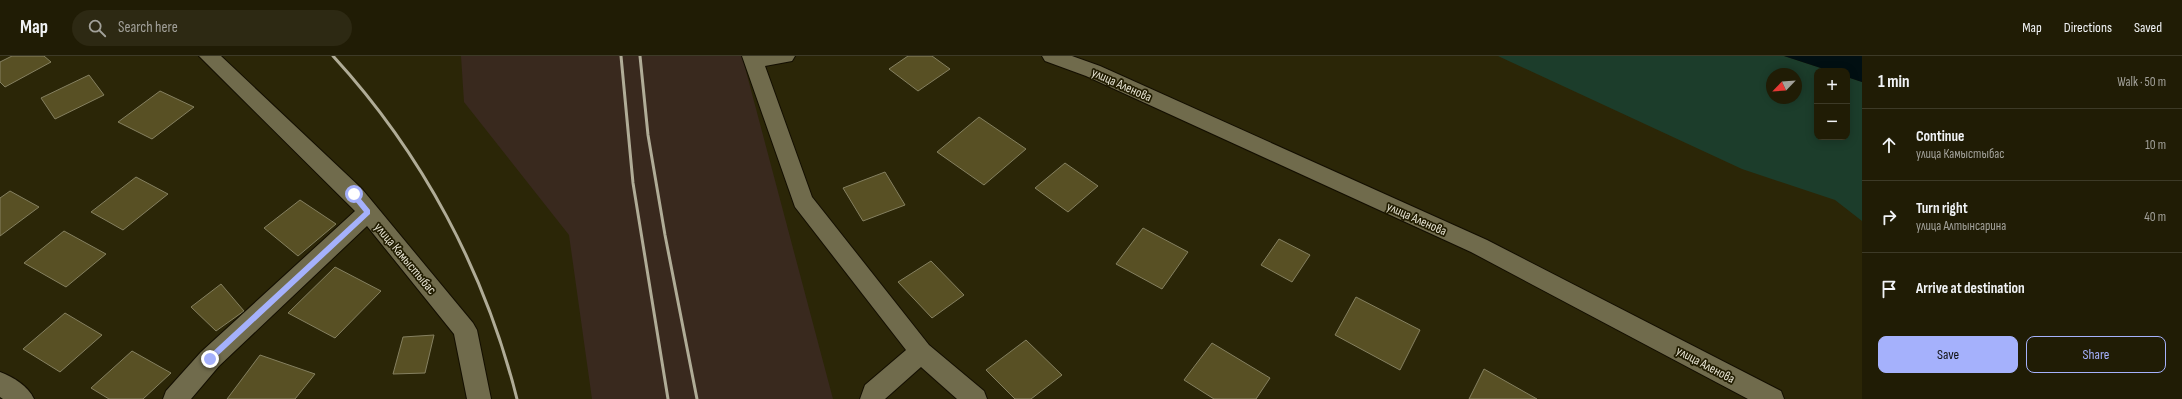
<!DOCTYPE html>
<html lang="en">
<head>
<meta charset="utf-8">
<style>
	body { margin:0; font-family:"Sofia Sans Condensed",sans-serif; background:#2d2913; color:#f1f3f6 }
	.controls { position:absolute; right:12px; top:12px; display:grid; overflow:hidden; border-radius:8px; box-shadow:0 2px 10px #0003 }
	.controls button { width:36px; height:36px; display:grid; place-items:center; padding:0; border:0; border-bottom:1px solid #3d3a27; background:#201c05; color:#f1f3f6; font:20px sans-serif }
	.compass { position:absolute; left:1766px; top:12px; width:36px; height:36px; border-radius:50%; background:#201c05; box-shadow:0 2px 10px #0003; rotate:245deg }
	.stop { position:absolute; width:12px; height:12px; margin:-9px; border:3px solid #a5b1fc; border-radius:50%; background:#fff }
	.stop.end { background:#a5b1fc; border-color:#fff; box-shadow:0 1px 4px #0008 }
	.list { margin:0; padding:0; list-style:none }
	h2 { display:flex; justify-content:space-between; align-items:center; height:52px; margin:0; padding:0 16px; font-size:17px }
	h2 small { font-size:13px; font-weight:400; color:#a2a19a }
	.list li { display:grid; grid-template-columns:26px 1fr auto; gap:12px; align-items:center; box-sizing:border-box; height:72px; padding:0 16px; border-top:1px solid #3d3a27 }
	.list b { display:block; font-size:15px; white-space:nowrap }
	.list p { margin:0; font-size:13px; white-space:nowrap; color:#a2a19a }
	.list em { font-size:13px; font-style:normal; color:#a2a19a }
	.actions { display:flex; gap:8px; padding:12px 16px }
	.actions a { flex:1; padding:9px 0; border:1px solid #a5b1fc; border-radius:8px; text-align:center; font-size:14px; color:#a5b1fc }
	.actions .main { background:#a5b1fc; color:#111 }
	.icon { flex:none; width:22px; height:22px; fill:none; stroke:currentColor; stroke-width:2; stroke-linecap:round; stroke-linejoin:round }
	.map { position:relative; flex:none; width:1862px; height:343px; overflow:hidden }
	header { display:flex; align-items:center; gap:24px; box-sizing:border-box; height:56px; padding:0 20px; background:#201c05; border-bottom:1px solid #3d3a27 }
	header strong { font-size:19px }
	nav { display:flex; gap:22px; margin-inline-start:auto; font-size:14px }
	.search { width:280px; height:36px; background:#2d2913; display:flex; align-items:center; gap:10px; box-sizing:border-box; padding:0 14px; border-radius:22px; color:#a2a19a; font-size:15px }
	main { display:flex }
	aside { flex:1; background:#201c05 }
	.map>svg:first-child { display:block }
</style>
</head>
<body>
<header>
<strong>Map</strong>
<div class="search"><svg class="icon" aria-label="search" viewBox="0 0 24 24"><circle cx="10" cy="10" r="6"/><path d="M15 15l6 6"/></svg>Search here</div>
<nav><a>Map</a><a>Directions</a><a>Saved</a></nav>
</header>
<main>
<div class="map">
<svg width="1862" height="343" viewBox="0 0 1862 343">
	<rect width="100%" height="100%" fill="#2b2607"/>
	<path fill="#39291e" d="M461 0H742L833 343H592L569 179 464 46Z"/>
	<path fill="#1c3d2b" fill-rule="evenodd" d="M1498 0H1784L1830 15H1817V81H1847V21L1862 26V165L1835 144 1742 113ZM1772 18H1796V42H1772Z"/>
	<path fill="#010f12" d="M1784 0H1862V26L1847 21V15H1830Z"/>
	<g fill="#585024" stroke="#858060">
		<path d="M12 0H44L51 6 5 31 0 26V6Z"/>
		<path d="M908 0H932L950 13 918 35 889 13Z"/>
		<path d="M89 19 104 39 55 63 41 42Z"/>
		<path d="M160 35 194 51 152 83 118 66Z"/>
		<path d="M979 61 1026 93 984 129 937 96Z"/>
		<path d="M1065 107 1098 130 1068 156 1035 132Z"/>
		<path d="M885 116 905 149 863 165 843 132Z"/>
		<path d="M136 121 168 138 123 174 91 156Z"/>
		<path d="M10 135 39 151 0 180V142Z"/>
		<path d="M300 144 336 168 298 200 264 172Z"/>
		<path d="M1143 172 1188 196 1162 233 1116 208Z"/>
		<path d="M64 175 106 198 66 231 24 207Z"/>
		<path d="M1279 183 1310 199 1292 226 1261 209Z"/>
		<path d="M931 205 964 239 932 262 898 226Z"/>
		<path d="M335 211 381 235 335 282 288 257Z"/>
		<path d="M221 228 244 255 216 275 191 251Z"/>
		<path d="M1356 241 1420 274 1400 314 1335 279Z"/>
		<path d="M65 257 102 279 60 316 23 293Z"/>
		<path d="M434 279 425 317 393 318 403 281Z"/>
		<path d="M1026 284 1062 319 1031 343H1015L986 314Z"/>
		<path d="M1212 287 1270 322 1256 343H1214L1184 324Z"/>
		<path d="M132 295 171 317 143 343H109L91 332Z"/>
		<path d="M260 299 315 318 295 343H227Z"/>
		<path d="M1484 313 1537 343H1469Z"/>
	</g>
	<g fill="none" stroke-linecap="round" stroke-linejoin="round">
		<g stroke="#130e00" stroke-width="2">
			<g id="minor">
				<path d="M199 0H221L362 133 473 267 477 274 491 343H467L454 278 367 170 219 310 191 343H163L166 335 201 296 355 155Z"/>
				<path d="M742 0H795L792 5 765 10 812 141 929 289 984 335 987 343H957L921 311 885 343H860L865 329 906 294 795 151Z"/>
				<path d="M1042 0H1072L1100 10 1487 184 1781 335 1784 343H1748L1471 196 1086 20 1045 5Z"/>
				<path d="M0 316C13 321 28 330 34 343H3L0 341Z"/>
			</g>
		</g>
		<use href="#minor" fill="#706b4c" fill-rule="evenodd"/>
		<g stroke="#b0ac97" stroke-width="3">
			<path d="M333 0C422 97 485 215 517 343"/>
			<path d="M621 0 633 127 668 343"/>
			<path d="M640 0 648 79 665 179 697 343"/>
		</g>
	</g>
	<path fill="#a5b1fc" d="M351 137H356L370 154V158L212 305H207V301L364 156 351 140Z"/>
	<g text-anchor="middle" stroke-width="3.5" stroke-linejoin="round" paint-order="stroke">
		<g font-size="13" fill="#e7e4d3" stroke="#211c00">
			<text transform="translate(1122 28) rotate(24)" y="5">улица Аленова</text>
			<text transform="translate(1417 162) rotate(24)" y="5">улица Аленова</text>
			<text transform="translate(406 202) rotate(50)" y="5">улица Камыстыбас</text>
			<text transform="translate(1706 308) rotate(28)" y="5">улица Аленова</text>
		</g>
	</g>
</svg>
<div class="controls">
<button>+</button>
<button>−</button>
</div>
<svg class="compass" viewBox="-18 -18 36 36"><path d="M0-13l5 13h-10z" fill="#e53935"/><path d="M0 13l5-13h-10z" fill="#a2a19a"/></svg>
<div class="stop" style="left:354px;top:138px"></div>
<div class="stop end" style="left:210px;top:303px"></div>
</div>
<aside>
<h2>1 min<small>Walk · 50 m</small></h2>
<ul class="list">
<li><svg class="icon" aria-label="ahead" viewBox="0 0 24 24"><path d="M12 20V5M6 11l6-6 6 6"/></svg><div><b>Continue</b><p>улица Камыстыбас</p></div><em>10 m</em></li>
<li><svg class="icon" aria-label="right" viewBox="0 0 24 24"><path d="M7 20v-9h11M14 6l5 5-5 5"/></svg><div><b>Turn right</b><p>улица Алтынсарина</p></div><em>40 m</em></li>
<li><svg class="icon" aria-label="arrive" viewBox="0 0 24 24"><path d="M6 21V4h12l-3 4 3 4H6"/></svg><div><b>Arrive at destination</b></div></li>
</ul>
<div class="actions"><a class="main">Save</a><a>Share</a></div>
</aside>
</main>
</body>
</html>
